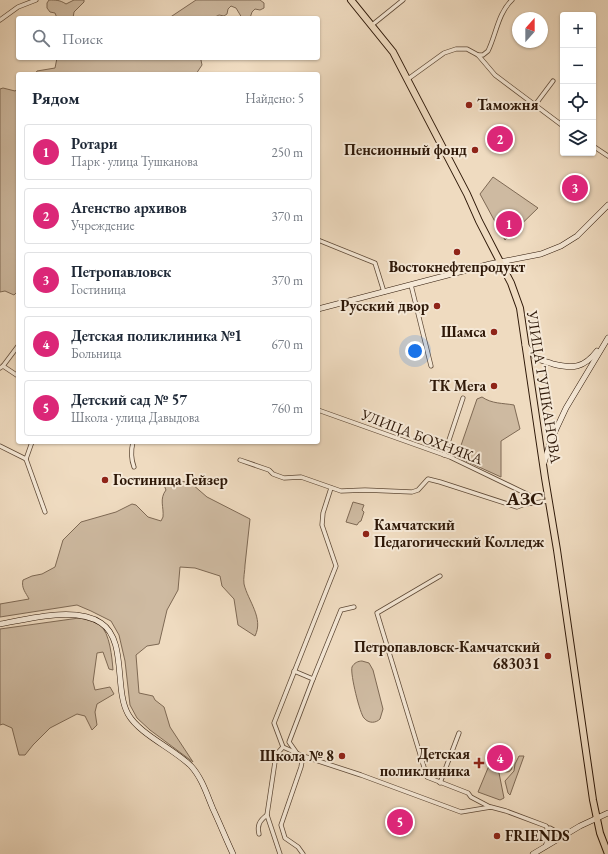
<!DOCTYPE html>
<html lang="ru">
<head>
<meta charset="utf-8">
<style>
	body { margin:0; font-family:"EB Garamond",serif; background:#f2f2f3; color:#1f2937 }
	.controls { position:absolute; right:12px; top:12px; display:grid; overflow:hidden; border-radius:4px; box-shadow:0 1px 3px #0004 }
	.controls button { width:36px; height:36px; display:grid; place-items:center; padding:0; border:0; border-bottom:1px solid #e0e1e3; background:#fff; color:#1f2937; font:20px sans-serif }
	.compass { position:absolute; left:512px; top:12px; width:36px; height:36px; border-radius:50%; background:#fff; box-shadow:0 1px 3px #0004; rotate:21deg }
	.you { position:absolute; left:415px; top:351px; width:14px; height:14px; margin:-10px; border:3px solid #fff; border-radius:50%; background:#1a73e8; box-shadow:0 0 0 6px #1a73e833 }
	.badge { display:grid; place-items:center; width:26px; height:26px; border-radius:50%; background:#db2777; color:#fff; font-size:13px; font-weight:700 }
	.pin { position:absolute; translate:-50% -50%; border:2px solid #fff; box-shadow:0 1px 4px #0006 }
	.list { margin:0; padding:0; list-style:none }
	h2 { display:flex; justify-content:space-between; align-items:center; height:52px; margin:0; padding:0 16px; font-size:17px }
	h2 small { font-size:13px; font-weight:400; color:#747a83 }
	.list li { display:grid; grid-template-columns:26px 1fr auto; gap:12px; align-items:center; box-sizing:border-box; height:56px; margin:0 8px 8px; padding:0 8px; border:1px solid #e0e1e3; border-radius:4px }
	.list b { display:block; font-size:15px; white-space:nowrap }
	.list p { margin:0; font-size:13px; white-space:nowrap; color:#747a83 }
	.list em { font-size:13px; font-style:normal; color:#747a83 }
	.icon { flex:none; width:22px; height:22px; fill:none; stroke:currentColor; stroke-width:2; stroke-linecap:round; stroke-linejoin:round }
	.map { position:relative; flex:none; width:608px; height:854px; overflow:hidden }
	.search { position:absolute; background:#fff; box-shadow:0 1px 3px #0004; left:16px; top:16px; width:304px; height:44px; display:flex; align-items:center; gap:10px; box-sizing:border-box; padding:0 14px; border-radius:4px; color:#747a83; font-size:15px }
	.panel { position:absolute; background:#fff; box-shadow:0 1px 3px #0004; left:16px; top:72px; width:304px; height:372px; border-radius:4px }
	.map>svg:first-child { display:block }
</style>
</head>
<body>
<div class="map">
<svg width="608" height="854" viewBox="0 0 608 854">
	<rect width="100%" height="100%" fill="#efdbc0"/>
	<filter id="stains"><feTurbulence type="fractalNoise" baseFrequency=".005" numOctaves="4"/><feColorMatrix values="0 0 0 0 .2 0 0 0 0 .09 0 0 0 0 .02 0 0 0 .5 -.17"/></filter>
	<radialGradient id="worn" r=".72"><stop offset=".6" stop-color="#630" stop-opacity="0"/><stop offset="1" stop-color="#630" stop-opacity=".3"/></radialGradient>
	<g fill="#cebaa1" stroke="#7e6954">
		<path d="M49 0C56 0 60 0 66 4L74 0H84V2L74 12 73 18H57L55 13 50 12 47 8V3Z"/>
		<path d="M196 0H260L264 3V8L260 10 255 9 252 12 250 18H242L236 8 231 6 228 9 227 14 224 16 219 15 213 18H169Z"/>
		<path d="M57 58H202L201 60 202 65 196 74H35L37 71 55 68Z"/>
		<path d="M3 88 15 91 18 89V291L14 295 5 291 0 292V89Z"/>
		<path d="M493 177 538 208 505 240 480 194Z"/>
		<path d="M482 397C492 404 503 403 514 405L520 429 501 441V477L457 457 477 399Z"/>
		<path d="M179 481 188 482 192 484 207 497 250 519C248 534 247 550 245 565 245 571 243 578 244 584 248 601 264 618 255 636L238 625 234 599 222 586 220 576 195 568 180 567 178 590 167 610 159 644 147 646 136 655 139 693 153 696 155 700 164 707 170 727 193 762 150 730 137 718 130 705 125 661 119 635 111 621 91 611 77 605 0 617V604L29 599C26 593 21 588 23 580L32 576 42 574 55 567 63 540 81 522 116 512 132 504 136 505 148 517 161 521 163 517C164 507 159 499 166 490L164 485 168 483Z"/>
		<path d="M353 502 364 505 362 510 364 512 361 521 359 522 357 525 346 522Z"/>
		<path d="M79 618C84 619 96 622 100 625 110 633 112 658 113 670L109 669 103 652 97 653 93 682 95 690 110 687 114 694 97 704 95 712 97 725 92 730 85 716 77 714 50 728 33 745 25 755H19L12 728 3 724 0 725V629Z"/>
		<path d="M362 661 369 663 373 670 383 709 380 719C376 723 369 724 364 718 360 714 350 674 352 667 354 663 358 661 362 661Z"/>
		<path d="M519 756H524L510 795 508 793 505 781 514 771 515 764Z"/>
		<path d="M494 761 497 763 504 798 500 800 478 792 488 768Z"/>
		<circle cx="507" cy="767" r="5"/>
	</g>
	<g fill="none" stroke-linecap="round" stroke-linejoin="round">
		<g stroke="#5e4936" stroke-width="5">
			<g id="street">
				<path d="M0 20 18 7 36 0"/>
				<path d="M372 25 403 0"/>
				<path d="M478 55H483L488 51C496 35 498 13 512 0"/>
				<path d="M408 79 444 53 456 49H467L478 55 495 75 563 126"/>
				<path d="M535 105 553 81"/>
				<path d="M593 146 608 156"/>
				<path d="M318 240 375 263 384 292"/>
				<path d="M411 285 431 366"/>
				<path d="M3 366 18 376"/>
				<path d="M0 368 3 366 18 346"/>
				<path d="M318 410 450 457 529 495 534 503 548 501"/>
				<path d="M133 442C131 450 131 459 134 467"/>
				<path d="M0 446 26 459 45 512"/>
				<path d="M444 455 463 398"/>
				<path d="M26 459 32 442"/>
				<path d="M240 460 269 470 273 474 284 478 301 477 341 491 365 490 412 492 418 490 428 479 440 482 517 507 525 504 534 503"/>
				<path d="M331 488 323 513 322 525 336 566 274 723 283 747 303 756 361 775 461 812 491 807 506 811 546 826 556 839"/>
				<path d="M440 576 377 613 427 777 468 793 471 797 490 807"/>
				<path d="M294 671 313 679 341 610 354 607"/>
				<path d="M296 752 289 742 313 679"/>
				<path d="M303 756 301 767 281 825 285 838 298 847 303 854"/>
				<path d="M440 783 459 733"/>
				<path d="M550 828 557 832 565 834"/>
				<path d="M259 834C257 826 259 821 267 815"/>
				<path d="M545 847 549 835 547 828"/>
				<path d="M280 854 267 815 276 755 283 747"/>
			</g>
		</g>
		<g stroke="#2e1808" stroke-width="6">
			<g id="secondary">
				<path d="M318 309 490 264 541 254 561 246 577 236 608 205"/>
				<path d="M525 345C529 349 533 356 538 359 542 361 548 362 553 364 573 369 584 368 597 351"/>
				<path d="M544 463 551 440 566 408 608 338"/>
				<path d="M0 624C28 619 76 606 101 623 127 640 114 689 128 714 139 734 174 749 191 766 202 778 207 795 213 809 220 824 226 839 233 854"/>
				<path d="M533 854 580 826 608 813"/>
			</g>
		</g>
		<g stroke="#2e1808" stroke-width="8">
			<path id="primary" d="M351 0 393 52 467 194 479 221 511 283 520 308 545 478 557 550 593 800 600 833 608 854"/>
		</g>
		<use href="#street" stroke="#f5e8d6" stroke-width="3.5"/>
		<use href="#secondary" stroke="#f5e8d6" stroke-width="5"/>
		<use href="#primary" stroke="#efdbc0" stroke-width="6"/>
	</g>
	<g fill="#8f2418" stroke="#f5e8d6" stroke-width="1.5">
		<circle cx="469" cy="105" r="4"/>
		<circle cx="475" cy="150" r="4"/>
		<circle cx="457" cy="252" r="4"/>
		<circle cx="437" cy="306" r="4"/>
		<circle cx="494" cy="332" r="4"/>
		<circle cx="494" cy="386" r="4"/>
		<circle cx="105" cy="480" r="4"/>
		<circle cx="366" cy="534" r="4"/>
		<circle cx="548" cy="656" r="4"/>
		<circle cx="342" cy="756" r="4"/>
		<path d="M477 757h4v4h4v4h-4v4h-4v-4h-4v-4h4z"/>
		<circle cx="497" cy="836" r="4"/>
	</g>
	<g text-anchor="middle" stroke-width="4" stroke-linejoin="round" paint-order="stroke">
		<g font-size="15" font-weight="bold" fill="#2e1808" stroke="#f5e8d6" text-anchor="end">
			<text x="477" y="110" text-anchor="start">Таможня</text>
			<text x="467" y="155">Пенсионный фонд</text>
			<text x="457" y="272" text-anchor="middle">Востокнефтепродукт</text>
			<text x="429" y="311">Русский двор</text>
			<text x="486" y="337">Шамса</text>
			<text x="486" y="391">ТК Мега</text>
			<text x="113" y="485" text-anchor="start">Гостиница Гейзер</text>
			<text x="374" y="530" text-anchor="start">Камчатский<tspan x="374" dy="17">Педагогический Колледж</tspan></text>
			<text x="540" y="652">Петропавловск-Камчатский<tspan x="540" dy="17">683031</tspan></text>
			<text x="470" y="759">Детская<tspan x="470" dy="17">поликлиника</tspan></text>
			<text x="334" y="761">Школа № 8</text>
			<text x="505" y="841" text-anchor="start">FRIENDS</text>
		</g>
		<g font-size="15" fill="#2e1808" stroke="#f5e8d6">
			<text transform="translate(544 387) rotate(81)" y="5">УЛИЦА ТУШКАНОВА</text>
			<text transform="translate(422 437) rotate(21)" y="5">УЛИЦА БОХНЯКА</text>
		</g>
		<g font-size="19" font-weight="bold" fill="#2e1808" stroke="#f5e8d6">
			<text x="525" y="505">АЗС</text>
		</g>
	</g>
	<rect width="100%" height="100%" filter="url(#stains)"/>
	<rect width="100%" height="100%" fill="url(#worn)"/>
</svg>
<div class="controls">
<button>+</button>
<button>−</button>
<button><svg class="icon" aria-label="locate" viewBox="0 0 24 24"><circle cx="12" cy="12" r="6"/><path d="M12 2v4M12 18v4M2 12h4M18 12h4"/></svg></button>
<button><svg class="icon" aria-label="layers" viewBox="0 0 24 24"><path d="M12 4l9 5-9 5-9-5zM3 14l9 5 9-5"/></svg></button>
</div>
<svg class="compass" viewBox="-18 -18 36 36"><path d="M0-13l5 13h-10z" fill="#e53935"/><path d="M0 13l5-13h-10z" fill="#747a83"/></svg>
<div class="you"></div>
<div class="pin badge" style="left:509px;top:224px">1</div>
<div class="pin badge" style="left:500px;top:139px">2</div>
<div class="pin badge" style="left:575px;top:188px">3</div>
<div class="pin badge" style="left:500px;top:758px">4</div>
<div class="pin badge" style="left:400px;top:822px">5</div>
<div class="search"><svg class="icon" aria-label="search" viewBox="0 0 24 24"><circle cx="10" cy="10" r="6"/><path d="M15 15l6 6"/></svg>Поиск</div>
<section class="panel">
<h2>Рядом<small>Найдено: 5</small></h2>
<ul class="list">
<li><span class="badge">1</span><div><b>Ротари</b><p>Парк · улица Тушканова</p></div><em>250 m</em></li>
<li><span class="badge">2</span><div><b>Агенство архивов</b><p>Учреждение</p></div><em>370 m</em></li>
<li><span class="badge">3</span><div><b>Петропавловск</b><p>Гостиница</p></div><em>370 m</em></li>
<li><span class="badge">4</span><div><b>Детская поликлиника №1</b><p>Больница</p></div><em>670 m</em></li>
<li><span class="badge">5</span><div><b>Детский сад № 57</b><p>Школа · улица Давыдова</p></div><em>760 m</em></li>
</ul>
</section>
</div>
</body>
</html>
